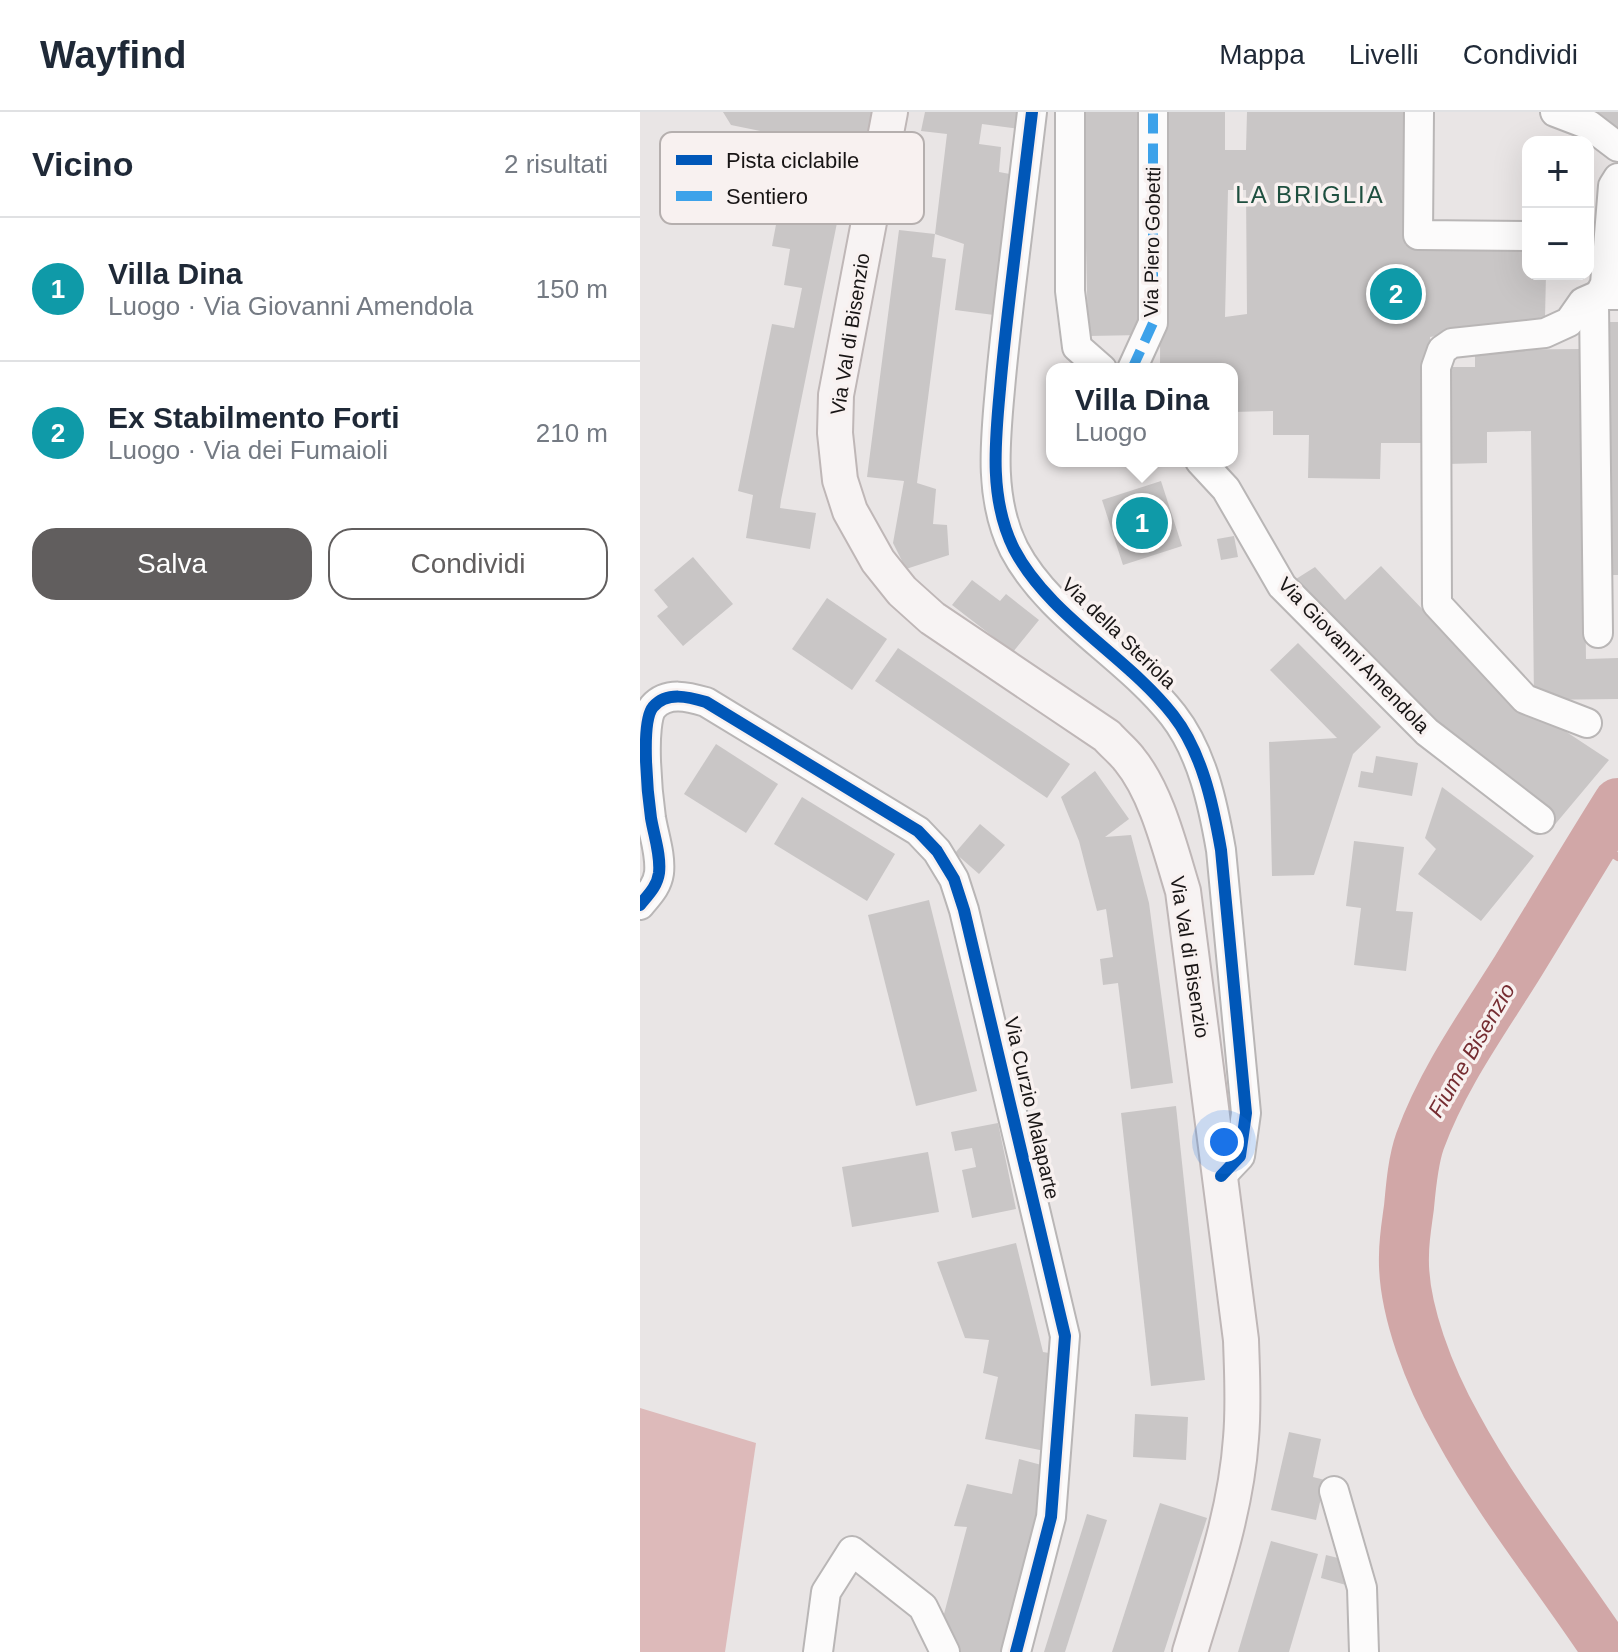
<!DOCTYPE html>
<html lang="it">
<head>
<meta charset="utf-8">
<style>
	body { margin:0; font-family:Arial,sans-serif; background:#f2f2f3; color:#1f2937 }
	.controls { position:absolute; right:24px; top:24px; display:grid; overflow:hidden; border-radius:16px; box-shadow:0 8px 32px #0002 }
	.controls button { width:72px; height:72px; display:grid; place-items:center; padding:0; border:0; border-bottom:2px solid #e0e1e3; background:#fff; color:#1f2937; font:40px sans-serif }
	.you { position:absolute; left:584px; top:1030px; width:28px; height:28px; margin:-20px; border:6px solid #fff; border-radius:50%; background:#1a73e8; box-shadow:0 0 0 12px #1a73e833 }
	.badge { display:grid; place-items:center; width:52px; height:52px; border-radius:50%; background:#615e5e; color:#fff; font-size:26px; font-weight:700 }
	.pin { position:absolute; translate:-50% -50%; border:4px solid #fff; box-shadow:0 2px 8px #0006 }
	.popup { position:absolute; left:406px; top:251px; width:192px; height:104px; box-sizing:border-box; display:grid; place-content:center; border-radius:16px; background:#fff; filter:drop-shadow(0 2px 6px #0005); font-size:26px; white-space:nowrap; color:#747a83 }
	.popup b { font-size:30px; color:#1f2937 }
	.popup::after { content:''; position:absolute; left:50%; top:100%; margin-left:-16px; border:16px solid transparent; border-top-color:#fff }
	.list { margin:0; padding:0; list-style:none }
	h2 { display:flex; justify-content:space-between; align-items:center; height:104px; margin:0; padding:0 32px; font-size:34px }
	h2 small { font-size:26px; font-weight:400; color:#747a83 }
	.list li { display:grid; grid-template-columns:52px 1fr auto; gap:24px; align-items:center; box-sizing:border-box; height:144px; padding:0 32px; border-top:2px solid #e0e1e3 }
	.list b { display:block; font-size:30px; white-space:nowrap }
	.list p { margin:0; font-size:26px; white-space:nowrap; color:#747a83 }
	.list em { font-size:26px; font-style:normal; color:#747a83 }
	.actions { display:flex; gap:16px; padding:24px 32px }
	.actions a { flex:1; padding:18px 0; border:2px solid #615e5e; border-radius:24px; text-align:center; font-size:28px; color:#615e5e }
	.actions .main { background:#615e5e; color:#fff }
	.map { position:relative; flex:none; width:978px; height:1540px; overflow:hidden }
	header { display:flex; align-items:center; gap:48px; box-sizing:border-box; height:112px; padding:0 40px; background:#fff; border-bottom:2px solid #e0e1e3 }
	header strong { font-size:38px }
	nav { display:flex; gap:44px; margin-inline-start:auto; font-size:28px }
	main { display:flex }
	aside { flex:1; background:#fff }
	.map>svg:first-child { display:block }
</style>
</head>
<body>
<header>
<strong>Wayfind</strong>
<nav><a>Mappa</a><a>Livelli</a><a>Condividi</a></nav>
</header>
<main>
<aside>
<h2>Vicino<small>2 risultati</small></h2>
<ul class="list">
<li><span class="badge" style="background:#0f9aa8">1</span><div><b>Villa Dina</b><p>Luogo · Via Giovanni Amendola</p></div><em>150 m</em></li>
<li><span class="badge" style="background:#0f9aa8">2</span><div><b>Ex Stabilmento Forti</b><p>Luogo · Via dei Fumaioli</p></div><em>210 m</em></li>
</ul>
<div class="actions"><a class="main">Salva</a><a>Condividi</a></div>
</aside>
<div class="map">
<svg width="978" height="1540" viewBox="0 0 978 1540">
	<rect width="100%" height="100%" fill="#e9e5e5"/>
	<path fill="#ddbaba" d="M0 1296 116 1331 85 1540H0Z"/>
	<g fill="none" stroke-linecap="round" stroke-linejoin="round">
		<path stroke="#d1a7a7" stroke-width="8" d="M954 730 978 745"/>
		<path stroke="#d1a7a7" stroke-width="50" d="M968 1540C918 1464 860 1394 817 1314 791 1268 762 1197 764 1143 764 1127 767 1110 769 1095 771 1073 773 1049 780 1029 803 966 842 912 877 856 911 801 944 745 978 691"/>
	</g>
	<g fill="#c9c6c6" fill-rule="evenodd">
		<path d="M83 0H234L216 98 200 96 141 388 140 396 176 401 170 437 106 426 113 383 98 379 132 212 154 216 162 176 144 173 150 137 132 134 141 86 161 89 167 56 179 57 184 32 91 13Z"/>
		<path d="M285 0H389L387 18 342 12 339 32 361 35 359 60 381 64 362 204 315 198 324 132 295 122 307 22 281 19Z"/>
		<path d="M443 0H497L502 223 448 224Z"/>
		<path d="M521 0H585V38H606L607 0H766L765 133 888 134V162H906L905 206 790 225 788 331H741L740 367 668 366 669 323H633V299L592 300V257H520ZM588 78H606L607 202 585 205Z"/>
		<path d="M941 0H978V17Z"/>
		<path d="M259 118 295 122 292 145 306 147 277 371 296 377 293 412 307 413 309 443 266 457 253 431 264 369 227 365Z"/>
		<path d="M964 210H978V463H966Z"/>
		<path d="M942 237 946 547 978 546V587L894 588 891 319 847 320V351L807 352 806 255H835V238Z"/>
		<path d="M521 369 542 434 483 453 462 388Z"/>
		<path d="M594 424 598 445 581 448 577 427Z"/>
		<path d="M53 445 93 492 43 534 17 504 28 495 14 478Z"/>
		<path d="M741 454 855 573 969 648 912 716 812 630 656 467 675 455 705 488Z"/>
		<path d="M332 468 360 489 366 482 399 508 373 540 312 493Z"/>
		<path d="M187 486 247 527 212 578 152 537Z"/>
		<path d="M658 531 741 615 713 642 674 763 632 764 629 630 697 626 630 558Z"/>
		<path d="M258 536 430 652 407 686 235 569Z"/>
		<path d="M76 632 138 672 106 721 44 682Z"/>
		<path d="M736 644 778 651 772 684 718 675 721 659 733 661Z"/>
		<path d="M455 659 489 707 465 725 491 723 509 791 533 971 491 977 478 871 463 873 460 847 473 845 466 797 457 799 439 729 421 685Z"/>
		<path d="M802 675 894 744 841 809 778 762 796 737 785 726Z"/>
		<path d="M162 685 255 742 227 789 134 732Z"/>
		<path d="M340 712 365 733 339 762 315 741Z"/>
		<path d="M714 729 764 735 756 799 773 800 766 859 714 853 721 796 706 794Z"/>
		<path d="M289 788 337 979 276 994 228 803Z"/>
		<path d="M536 994 565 1268 511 1274 481 1001Z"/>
		<path d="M358 1011 376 1097 332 1106 322 1058 336 1055 332 1036 315 1039 311 1020Z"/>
		<path d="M288 1040 299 1100 212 1115 202 1055Z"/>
		<path d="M376 1131 403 1240 415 1242 405 1339 345 1327 358 1265 343 1261 349 1228 325 1226 297 1150Z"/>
		<path d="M495 1302 548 1305 546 1348 493 1345Z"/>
		<path d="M649 1320 681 1327 673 1365 685 1368 676 1408 631 1398Z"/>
		<path d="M379 1347 409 1355 369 1540H311L300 1517 327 1415 314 1414 327 1372 372 1382Z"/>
		<path d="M520 1391 567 1406 524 1540H472Z"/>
		<path d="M447 1402 467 1408 425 1540H404Z"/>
		<path d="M631 1429 678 1442 649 1540H598Z"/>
		<path d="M686 1443 698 1446 708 1461 706 1473 681 1466Z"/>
	</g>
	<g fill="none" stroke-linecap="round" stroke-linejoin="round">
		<g stroke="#b9b6b6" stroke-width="32">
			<g id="minor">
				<path d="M392 0C385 58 378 116 371 174 367 208 363 242 360 277 355 330 349 387 374 437 409 504 487 544 533 603 562 640 573 692 581 738L606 1001 600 1044 581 1064"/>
				<path d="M430 0V179L437 235 462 257"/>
				<path d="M779 0 778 123 888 124"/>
				<path d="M915 0 949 13 978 35"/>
				<path d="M492 257 513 211V0"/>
				<path d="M560 349 586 377 642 474 787 620 900 707"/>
				<path d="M958 521 954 193 965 172 973 74 978 66"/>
				<path d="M947 611 885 587 797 492 796 255 802 238 812 231 905 221 929 210 943 190 959 183H978"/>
				<path d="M0 793C8 783 17 775 19 761 21 743 14 724 11 706 8 685 0 611 13 595 27 579 49 585 66 590L278 719 297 739 314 767 324 798 425 1224 411 1405 376 1540"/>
				<path d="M694 1379 722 1476 724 1540"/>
				<path d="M178 1540 186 1480 212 1439 283 1495 305 1540"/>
			</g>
		</g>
		<g stroke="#bfb7b7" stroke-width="38">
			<path id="major" d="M250 0 196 283 195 321 200 368 210 399 238 449 262 479 292 506 467 624C474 632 483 639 489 647 517 681 530 737 543 779L601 1228C602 1261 604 1293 601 1326 596 1400 571 1470 550 1540"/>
		</g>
		<use href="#minor" stroke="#fcfbfb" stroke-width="28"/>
		<use href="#major" stroke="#f7f3f3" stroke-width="34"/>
		<path stroke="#3da2ea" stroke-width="10" stroke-dasharray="20 10" stroke-linecap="butt" d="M492 257 513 211V0"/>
		<g stroke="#f8f1f0" stroke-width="17">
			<g id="cycleway">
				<path d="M392 0C385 58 378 116 371 174 367 208 363 242 360 277 355 330 349 387 374 437 409 504 487 544 533 603 562 640 573 692 581 738L606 1001 600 1044 581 1064"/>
				<path d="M0 793C8 783 17 775 19 761 21 743 14 724 11 706 8 685 0 611 13 595 27 579 49 585 66 590L278 719 297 739 314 767 324 798 425 1224 411 1405 376 1540"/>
			</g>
		</g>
		<use href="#cycleway" stroke="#0057b8" stroke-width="12"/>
	</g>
	<g text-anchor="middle" stroke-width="7" stroke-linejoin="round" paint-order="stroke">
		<g font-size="20" fill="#181515" stroke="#f8f1f0">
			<text transform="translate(512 130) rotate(-89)" y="7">Via Piero Gobetti</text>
			<text transform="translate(210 222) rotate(-81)" y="7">Via Val di Bisenzio</text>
			<text transform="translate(479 521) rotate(44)" y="7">Via della Steriola</text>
			<text transform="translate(714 543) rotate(46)" y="7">Via Giovanni Amendola</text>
			<text transform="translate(550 845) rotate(81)" y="7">Via Val di Bisenzio</text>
			<text transform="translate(392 996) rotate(77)" y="7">Via Curzio Malaparte</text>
		</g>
		<g font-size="22" font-style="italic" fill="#762d32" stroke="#f8f1f0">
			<text transform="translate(831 938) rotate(-60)" y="8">Fiume Bisenzio</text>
		</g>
		<g font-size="24" letter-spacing="2" fill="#1e4f3f" stroke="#f8f1f0">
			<text x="670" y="91">LA BRIGLIA</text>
		</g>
	</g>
	<rect x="20" y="20" width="264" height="92" rx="12" fill="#f8f1f0" stroke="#b5afae" stroke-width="2"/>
	<rect x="36" y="43" width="36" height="10" fill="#0057b8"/>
	<rect x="36" y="79" width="36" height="10" fill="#3da2ea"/>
	<g font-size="22" fill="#181515">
		<text x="86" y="56">Pista ciclabile</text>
		<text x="86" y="92">Sentiero</text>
	</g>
</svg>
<div class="controls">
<button>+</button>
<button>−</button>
</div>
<div class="you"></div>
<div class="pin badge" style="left:502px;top:411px;background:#0f9aa8">1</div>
<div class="popup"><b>Villa Dina</b>Luogo</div>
<div class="pin badge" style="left:756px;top:182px;background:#0f9aa8">2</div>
</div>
</main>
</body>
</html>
